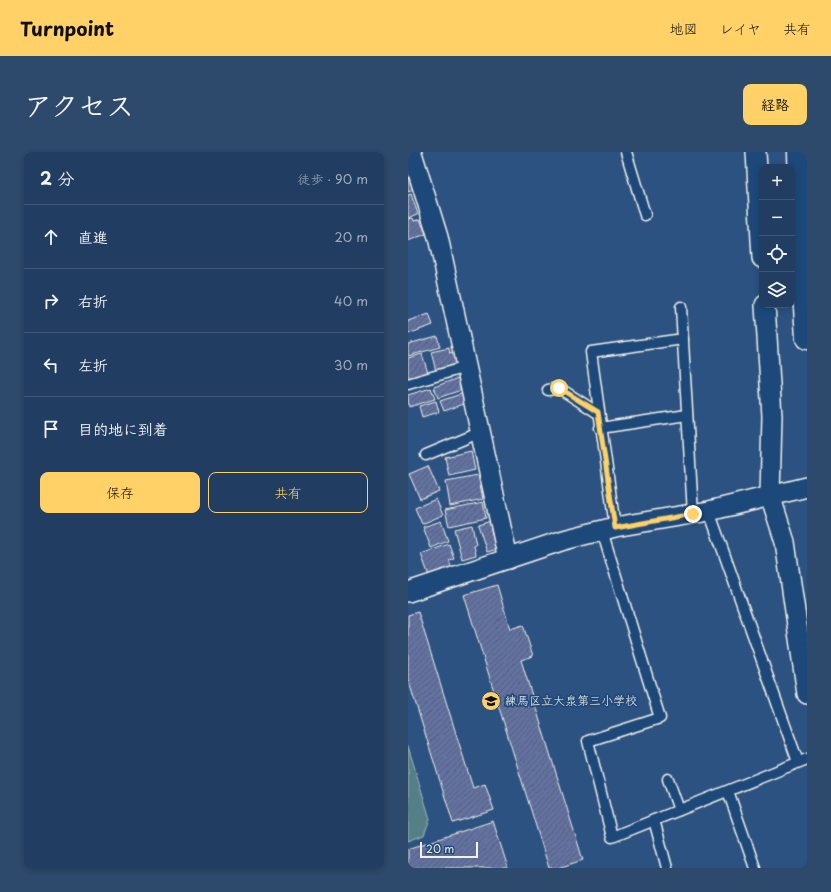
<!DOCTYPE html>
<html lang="ja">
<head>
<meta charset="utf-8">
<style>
	body { margin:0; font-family:"Playpen Sans","Klee One",sans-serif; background:#2d496b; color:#f1f3f6 }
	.controls { position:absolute; right:12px; top:12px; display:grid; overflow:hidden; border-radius:8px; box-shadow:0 2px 6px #0003 }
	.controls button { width:36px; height:36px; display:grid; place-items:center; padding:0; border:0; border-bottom:1px solid #3e5777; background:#213e62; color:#f1f3f6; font:20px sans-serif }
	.scale { position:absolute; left:12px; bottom:10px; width:58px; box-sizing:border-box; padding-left:4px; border:2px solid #f4f1e8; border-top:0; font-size:11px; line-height:14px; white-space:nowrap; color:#f4f1e8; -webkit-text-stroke:3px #1f4a7a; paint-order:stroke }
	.stop { position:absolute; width:12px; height:12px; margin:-9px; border:3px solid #ffd166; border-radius:50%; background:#fff }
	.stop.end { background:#ffd166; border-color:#fff; box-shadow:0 1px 4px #0008 }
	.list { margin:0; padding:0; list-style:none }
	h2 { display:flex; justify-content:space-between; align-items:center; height:52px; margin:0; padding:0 16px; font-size:17px }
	h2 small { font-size:13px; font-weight:400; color:#a2aebe }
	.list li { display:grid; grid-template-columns:26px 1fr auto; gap:12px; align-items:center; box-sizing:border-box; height:64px; padding:0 16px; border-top:1px solid #3e5777 }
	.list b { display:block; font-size:15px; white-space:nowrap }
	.list em { font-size:13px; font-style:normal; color:#a2aebe }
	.actions { display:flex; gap:8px; padding:12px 16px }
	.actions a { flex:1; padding:9px 0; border:1px solid #ffd166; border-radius:8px; text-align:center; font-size:14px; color:#ffd166 }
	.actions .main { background:#ffd166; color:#111 }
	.icon { flex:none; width:22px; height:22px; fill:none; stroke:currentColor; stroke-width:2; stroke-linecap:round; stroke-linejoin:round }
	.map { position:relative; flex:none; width:399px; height:716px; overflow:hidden; border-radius:8px }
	header { display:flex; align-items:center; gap:24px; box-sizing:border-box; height:56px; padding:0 20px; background:#ffd166; color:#111 }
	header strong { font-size:19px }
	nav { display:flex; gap:22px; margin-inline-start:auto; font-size:14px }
	.intro { display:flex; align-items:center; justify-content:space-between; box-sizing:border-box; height:96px; padding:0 24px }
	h1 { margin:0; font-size:28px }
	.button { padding:10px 18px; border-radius:8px; background:#ffd166; color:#111; font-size:14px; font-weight:700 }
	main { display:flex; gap:24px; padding:0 24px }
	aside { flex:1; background:#213e62; border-radius:8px; box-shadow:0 2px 6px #0003 }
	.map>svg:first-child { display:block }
</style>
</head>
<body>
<header>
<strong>Turnpoint</strong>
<nav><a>地図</a><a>レイヤ</a><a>共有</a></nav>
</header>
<div class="intro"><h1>アクセス</h1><a class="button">経路</a></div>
<main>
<aside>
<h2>2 分<small>徒歩 · 90 m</small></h2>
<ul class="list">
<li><svg class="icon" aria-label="ahead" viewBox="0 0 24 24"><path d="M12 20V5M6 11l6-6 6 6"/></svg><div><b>直進</b></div><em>20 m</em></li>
<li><svg class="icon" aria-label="right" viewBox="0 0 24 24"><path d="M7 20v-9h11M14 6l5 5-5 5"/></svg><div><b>右折</b></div><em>40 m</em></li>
<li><svg class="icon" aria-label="left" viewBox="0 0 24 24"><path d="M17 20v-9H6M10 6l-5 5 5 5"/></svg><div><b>左折</b></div><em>30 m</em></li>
<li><svg class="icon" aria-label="arrive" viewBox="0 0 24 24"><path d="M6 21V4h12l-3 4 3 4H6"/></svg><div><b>目的地に到着</b></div></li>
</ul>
<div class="actions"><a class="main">保存</a><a>共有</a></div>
</aside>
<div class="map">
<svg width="399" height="716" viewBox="0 0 399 716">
	<defs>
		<pattern id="building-hatch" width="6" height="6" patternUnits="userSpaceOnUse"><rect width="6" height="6" fill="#6272a1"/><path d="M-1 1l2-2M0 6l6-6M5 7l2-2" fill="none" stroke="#565d74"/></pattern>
	</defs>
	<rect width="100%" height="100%" fill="#2c5282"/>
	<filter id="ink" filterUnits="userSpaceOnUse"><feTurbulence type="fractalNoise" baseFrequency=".025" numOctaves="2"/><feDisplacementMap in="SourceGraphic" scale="8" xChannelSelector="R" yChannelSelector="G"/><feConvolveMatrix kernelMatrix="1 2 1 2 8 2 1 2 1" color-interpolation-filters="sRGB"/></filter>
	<g filter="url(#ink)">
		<path fill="#557f87" stroke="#a4b8b8" d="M0 594 22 667 16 683 0 689Z"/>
		<g fill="url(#building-hatch)" stroke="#f4f1e8">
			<path d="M0 20 8 37 0 40Z"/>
			<path d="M3 42 10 62 0 66V43Z"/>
			<path d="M5 66 6 69 12 67 18 82 0 89V67Z"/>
			<path d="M21 162 25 173 0 182V169Z"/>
			<path d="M29 184 32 195 0 204V192Z"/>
			<path d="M41 196 42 202 46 200 50 213 28 219 23 200Z"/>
			<path d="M14 202 20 221 0 227V206Z"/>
			<path d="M53 225 56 237 30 246 26 235Z"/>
			<path d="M23 236 27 247 1 255 0 243Z"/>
			<path d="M56 241 59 251 36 259 32 249Z"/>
			<path d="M28 249 31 260 14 265 11 254Z"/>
			<path d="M63 299 67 318 41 324 37 305Z"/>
			<path d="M20 314 31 339 12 347 1 322Z"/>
			<path d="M70 323 75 347 42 354 38 329Z"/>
			<path d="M28 347 35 363 14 372 7 356Z"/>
			<path d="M75 350 78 366 41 374 37 358Z"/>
			<path d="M33 369 40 389 23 396 15 375Z"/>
			<path d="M83 369 92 396 79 400 70 373Z"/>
			<path d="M64 373 68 393 66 394 68 403 54 407 46 377Z"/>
			<path d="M41 392 46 406 41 408 44 416 21 424 13 402Z"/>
			<path d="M89 433 102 477 115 473 125 504 113 508 175 708 150 716H141L56 443Z"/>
			<path d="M10 460 65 636 77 632 86 658 45 671 0 527V463Z"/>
			<path d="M85 669 100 716H0V697Z"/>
		</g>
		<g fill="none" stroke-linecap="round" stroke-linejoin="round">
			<g stroke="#f4f1e8" stroke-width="13">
				<g id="service">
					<path d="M218 0 237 63"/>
					<path d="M273 155 285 362"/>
					<path d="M0 232 58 215"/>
					<path d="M140 238 151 236 190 261"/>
					<path d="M192 276 279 263"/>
					<path d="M18 303 73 280"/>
					<path d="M301 359 390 610"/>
					<path d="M207 375 183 200 275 187"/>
					<path d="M194 379 252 566 180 589 204 685 399 607"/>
					<path d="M260 627 271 658"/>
					<path d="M320 639 347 716"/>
					<path d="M246 668 259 716"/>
				</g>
			</g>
			<g stroke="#f4f1e8" stroke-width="22">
				<g id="minor">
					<path d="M348 0 354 106"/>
					<path d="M4 1 30 85 100 407"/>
					<path d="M357 153 364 264 362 343 377 390 399 542"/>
					<path d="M0 440 156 388 207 375 301 359 399 335"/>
				</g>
			</g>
			<g stroke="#f4f1e8" stroke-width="25">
				<path id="motorway" d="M391 0 394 110 399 186"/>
			</g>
			<use href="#service" stroke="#1f4a7a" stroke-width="10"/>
			<use href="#minor" stroke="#1f4a7a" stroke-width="19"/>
			<use href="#motorway" stroke="#1f4a7a" stroke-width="22"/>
		</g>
	</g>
	<g fill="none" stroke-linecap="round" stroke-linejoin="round" filter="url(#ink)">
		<path stroke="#ffd166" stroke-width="5" d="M151 236 190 260 207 376 285 362"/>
	</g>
	<defs>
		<g id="school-disc" transform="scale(1)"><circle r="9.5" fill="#ffd166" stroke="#1f4a7a"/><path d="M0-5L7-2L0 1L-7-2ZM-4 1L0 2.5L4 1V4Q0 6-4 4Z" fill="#111"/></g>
	</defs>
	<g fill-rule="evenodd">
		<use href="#school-disc" x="83" y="549"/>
	</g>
	<g text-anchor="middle" stroke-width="3.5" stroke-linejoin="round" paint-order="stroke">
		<g font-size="12" fill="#f4f1e8" stroke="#1f4a7a" text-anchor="start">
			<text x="97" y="553">練馬区立大泉第三小学校</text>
		</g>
	</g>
</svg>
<div class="controls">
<button>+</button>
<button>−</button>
<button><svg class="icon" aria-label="locate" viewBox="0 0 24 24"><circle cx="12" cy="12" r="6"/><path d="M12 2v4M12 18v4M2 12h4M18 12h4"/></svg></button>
<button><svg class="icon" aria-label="layers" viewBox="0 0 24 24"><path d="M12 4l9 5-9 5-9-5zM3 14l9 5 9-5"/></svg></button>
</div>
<div class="scale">20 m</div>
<div class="stop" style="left:151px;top:236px"></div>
<div class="stop end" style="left:285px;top:362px"></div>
</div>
</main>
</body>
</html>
